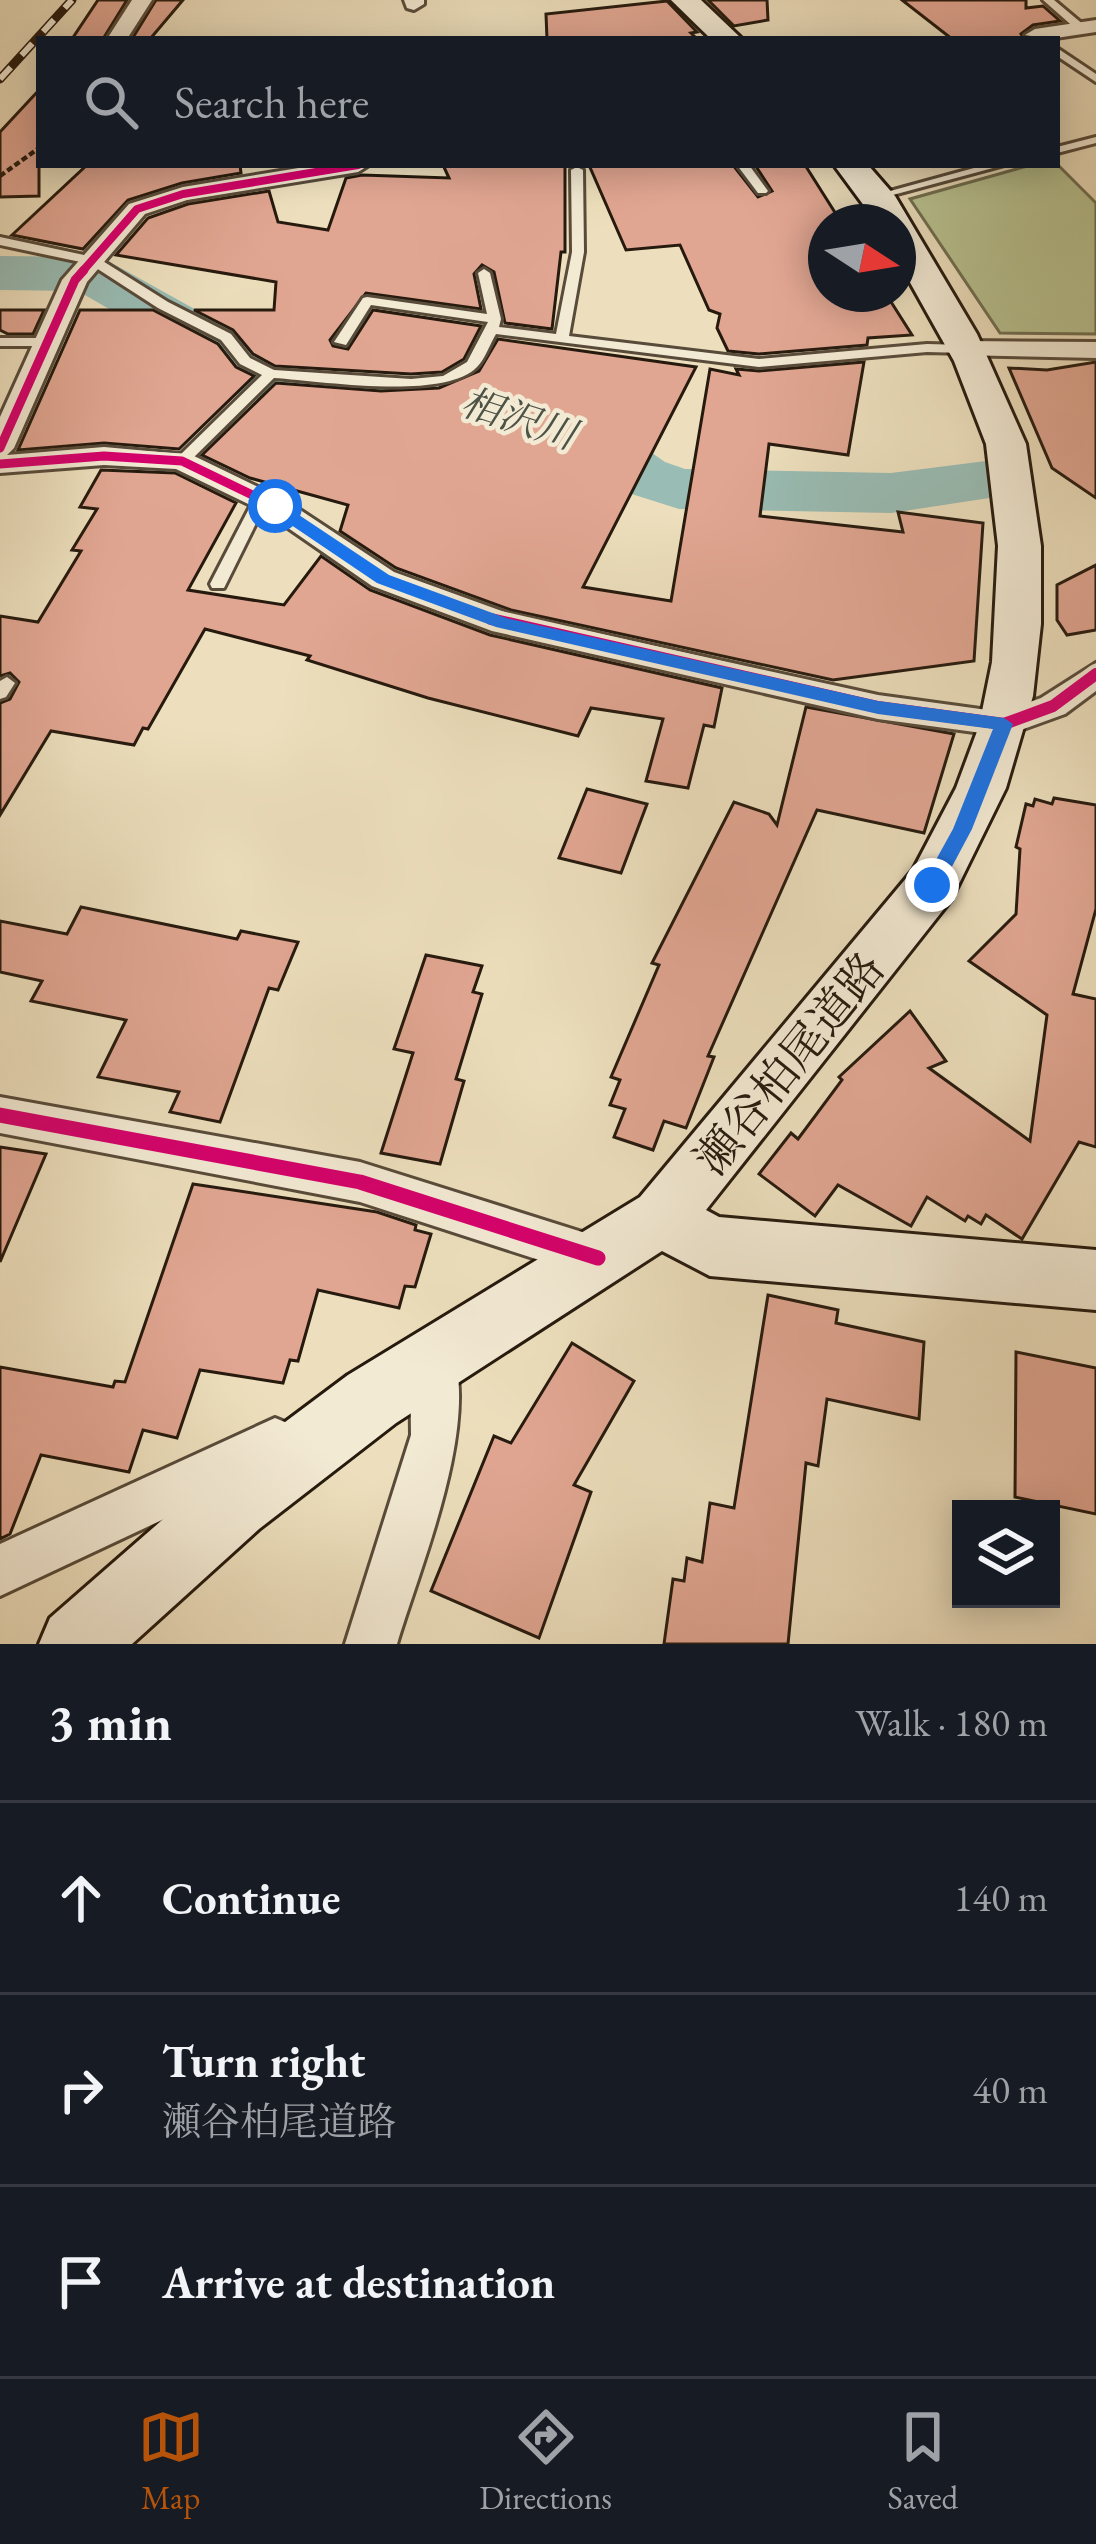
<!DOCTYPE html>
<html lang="en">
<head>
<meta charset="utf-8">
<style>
	body { margin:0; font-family:"EB Garamond","Noto Serif JP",serif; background:#20242c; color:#f1f3f6 }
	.controls { position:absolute; right:36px; bottom:36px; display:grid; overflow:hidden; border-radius:0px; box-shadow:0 6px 30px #0003 }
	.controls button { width:108px; height:108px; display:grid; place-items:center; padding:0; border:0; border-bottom:3px solid #363941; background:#171b24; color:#f1f3f6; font:60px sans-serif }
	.compass { position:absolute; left:808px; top:204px; width:108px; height:108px; border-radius:50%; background:#171b24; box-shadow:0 6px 30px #0003; rotate:102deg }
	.stop { position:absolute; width:36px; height:36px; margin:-27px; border:9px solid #1a73e8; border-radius:50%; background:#fff }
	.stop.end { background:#1a73e8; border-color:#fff; box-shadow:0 3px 12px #0008 }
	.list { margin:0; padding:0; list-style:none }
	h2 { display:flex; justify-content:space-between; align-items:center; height:156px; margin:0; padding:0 48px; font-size:51px }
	h2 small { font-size:39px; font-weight:400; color:#9ea1a6 }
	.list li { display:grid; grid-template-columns:78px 1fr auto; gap:36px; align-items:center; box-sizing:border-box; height:192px; padding:0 48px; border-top:3px solid #363941 }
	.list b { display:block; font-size:45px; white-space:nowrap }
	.list p { margin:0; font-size:39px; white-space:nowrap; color:#9ea1a6 }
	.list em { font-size:39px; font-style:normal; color:#9ea1a6 }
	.icon { flex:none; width:66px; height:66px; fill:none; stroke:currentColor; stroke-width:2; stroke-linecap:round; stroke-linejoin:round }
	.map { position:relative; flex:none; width:1096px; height:1644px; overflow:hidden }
	.search { position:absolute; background:#171b24; box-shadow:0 6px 30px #0003; left:36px; right:36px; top:36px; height:132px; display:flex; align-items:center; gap:30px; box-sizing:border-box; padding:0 42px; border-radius:0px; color:#9ea1a6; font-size:45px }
	.sheet { height:732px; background:#171b24 }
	nav { display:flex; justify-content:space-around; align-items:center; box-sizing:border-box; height:168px; border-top:3px solid #363941; background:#171b24; font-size:33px; color:#9ea1a6 }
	nav a { display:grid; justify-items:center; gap:6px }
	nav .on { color:#b45309 }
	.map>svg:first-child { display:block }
</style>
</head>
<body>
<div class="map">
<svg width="1096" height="1644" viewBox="0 0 1096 1644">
	<rect width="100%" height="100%" fill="#eddfbd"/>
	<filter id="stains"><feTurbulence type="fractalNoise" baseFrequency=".00167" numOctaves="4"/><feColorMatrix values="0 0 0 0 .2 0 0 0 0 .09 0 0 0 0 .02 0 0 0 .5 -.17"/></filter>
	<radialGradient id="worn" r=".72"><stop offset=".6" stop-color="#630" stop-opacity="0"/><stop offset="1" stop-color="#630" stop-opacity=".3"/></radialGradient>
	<path fill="#b8c291" stroke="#6f6e50" stroke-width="3" d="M1057 164 1096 203V334L1000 333 910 199 1031 165Z"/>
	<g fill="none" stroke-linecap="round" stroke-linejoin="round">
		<g fill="#99bcb4" fill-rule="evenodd">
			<path d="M0 256 90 257 110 262 234 331 254 356 281 368 406 380 415 393 406 406 384 411 248 399 212 382 192 357 78 291 0 290Z"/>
			<path d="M542 404 619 430 665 462 685 469 891 473 986 461 1009 467 1019 481 1009 495 891 513 679 509 619 490 573 458 520 436 511 423 520 410Z"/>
		</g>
	</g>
	<g fill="#e1a692" stroke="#261a0e" stroke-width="3">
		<path d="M98 0H127L103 39H72Z"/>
		<path d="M156 0H183L150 39H132Z"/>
		<path d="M708 0H767L768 20 734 26Z"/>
		<path d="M902 0H1026V8L1043 6 1060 21 1033 25 1021 34 1024 39H952Z"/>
		<path d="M667 1 697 32 691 33 697 39H547L546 14Z"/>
		<path d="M39 90V196L0 197V132Z"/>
		<path d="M87 165H240L241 173 182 183 128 200 83 249 12 235Z"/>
		<path d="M443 165H565V252H561L552 329 505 323 494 272 482 265 474 274 481 309 366 293 330 340 333 346 348 349 373 310 481 326 464 359 442 372 411 374 275 366 253 354 233 330 194 310H274L276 282 116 255 148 218 188 204 269 191 278 222 328 230 346 178 362 175 449 178Z"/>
		<path d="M589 165H733L758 197 772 191 755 165H805L841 222H826V294H886L912 335 868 338 867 345 759 354 728 351 717 328 720 314 709 310 680 245 626 250Z"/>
		<path d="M0 310H44L33 334H8L0 330Z"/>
		<path d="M80 310H153L218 344 236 367 254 376 179 449 104 443 18 450Z"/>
		<path d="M498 339 696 367 583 587 671 601 710 369 739 375 736 369 759 371 864 362 848 455 769 444 760 516 903 532 898 512 983 523 974 661 833 680 511 610 396 568 340 531 348 505 250 478 202 455 276 383 381 391 439 388 479 371Z"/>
		<path d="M1096 362V498L1052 468 1009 368 1047 370Z"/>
		<path d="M101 470 175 473 236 503 188 590 284 605 321 556 370 590 490 635 722 688 714 727 704 725 688 788 646 781 663 719 591 708 578 736 428 698 307 660 310 656 205 629 148 729 143 728 134 745 51 731 0 815V703L10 699 19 682 10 673 0 676V616L38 622 81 551 72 550 97 509 80 507Z"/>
		<path d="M1096 565V630L1067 635 1057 620V585Z"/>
		<path d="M806 707 954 734 924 833 817 810 708 1056 714 1057 686 1128 664 1121 653 1150 614 1137 625 1109 610 1105 620 1080 611 1077 659 965 652 963 734 802 769 814 777 825Z"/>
		<path d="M587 789 647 804 621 873 559 858Z"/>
		<path d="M1054 798 1096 805V909L1073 994 1096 999V1147L1079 1142 1022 1239 986 1215 981 1224 968 1216 965 1221 927 1197 911 1226 838 1185 815 1216 759 1174 791 1133 798 1139 842 1080 839 1077 910 1011 946 1061 929 1068 1030 1141 1047 1015 969 961 1016 914 1020 849 1016 847 1026 804 1033 806 1035 799 1052 804Z"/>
		<path d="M81 907 237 939 241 931 298 942 278 990 269 988 220 1122 170 1112 179 1092 98 1077 126 1020 31 1001 42 981 0 972V921L67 934Z"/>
		<path d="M426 955 482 966 473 992 482 994 456 1079 464 1081 440 1164 381 1153 413 1053 394 1049Z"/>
		<path d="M0 1147 46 1154 0 1262Z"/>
		<path d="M193 1184 377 1212 416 1225 415 1230 431 1234 415 1287 405 1286 399 1308 318 1290 298 1361 290 1360 283 1383 200 1370 177 1438 143 1430 129 1472 41 1455 10 1534 0 1539V1367L113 1387 115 1381 125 1382Z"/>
		<path d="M768 1295 838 1310 836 1323 924 1342 919 1419 827 1399 818 1466 806 1463 788 1644H664L673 1579 684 1581 687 1558 702 1562 710 1503 734 1508Z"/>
		<path d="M572 1343 634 1381 574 1485 591 1492 539 1638 431 1591 494 1436 511 1443Z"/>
		<path d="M1016 1352 1096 1368V1514L1015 1497Z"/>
	</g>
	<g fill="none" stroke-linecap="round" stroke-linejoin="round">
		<g stroke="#584b3a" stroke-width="6">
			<g id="lane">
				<path d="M1043 0H1054L1085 26V30H1077Z"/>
				<path d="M1057 48 1096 74V82L1057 56Z"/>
				<path d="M1096 137V143L1057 153V147Z"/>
				<path d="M737 165H749L768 191 766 193H758Z"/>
				<path d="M985 165H1004L878 199 872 196Z"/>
				<path d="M577 167 583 170 584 252 569 336 759 359 927 344 965 345 972 349 965 353 927 352 759 367 496 334C490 344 485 359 477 367 444 401 321 381 274 378L187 464 182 465 175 461 177 458 262 375 240 364 221 340 158 308 90 264 0 245V237L98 258 168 302 231 334 250 358 274 370 411 379 443 376 467 362 488 322 371 305 346 345 334 342 363 298 367 297 487 314 478 273 484 269 490 273 501 319 499 327 556 334 572 252 571 170Z"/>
				<path d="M0 338H47L54 342 47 346H0Z"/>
				<path d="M261 494 268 499 226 584 224 588H212L210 584 254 499Z"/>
				<path d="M7 677 15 683 6 697 0 699V681Z"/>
			</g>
		</g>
		<g stroke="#584b3a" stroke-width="6">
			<g id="street">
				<path d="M132 0H152L127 39H107Z"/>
				<path d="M404 0H424V4L414 10 407 8Z"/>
				<path d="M1096 20V32L1049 39 1025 35 1035 29Z"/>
				<path d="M317 165H369L358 172 187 200 145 214 87 282 14 448 7 455 104 447 192 455 285 500 394 572 510 614 878 695 1002 712 1041 698 1096 663V691L1065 714 1004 736 878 719 492 631 372 586 265 512 176 469 104 465 0 473V417L62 280 129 204 183 187Z"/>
				<path d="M965 341 1096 342V358L956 355 952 349Z"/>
				<path d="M0 1097 360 1162 598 1237 614 1243 620 1258 614 1273 598 1279 360 1202 0 1133Z"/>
				<path d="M433 1336 450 1343C482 1420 421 1564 397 1644H345L411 1435 410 1359 416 1343Z"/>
				<path d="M275 1418 292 1425 299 1442 292 1459 0 1596V1544Z"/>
			</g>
		</g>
		<g stroke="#261a0e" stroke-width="6">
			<g id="secondary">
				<path d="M671 0H701L742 39H711Z"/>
				<path d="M834 165H868L895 196 977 334 1026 444 1041 546V624L1033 696 1006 788 951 900 706 1210 719 1217 1096 1250V1310L710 1276 662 1251 396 1423 259 1529 132 1644H39L50 1618 209 1479 348 1375 640 1197 913 870 956 788 979 726 992 662 998 546 986 444 954 361 898 261V222H876Z"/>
			</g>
		</g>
		<path stroke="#261a0e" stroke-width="4.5" stroke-dasharray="6 3" stroke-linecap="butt" d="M0 176 39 148"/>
		<use href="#lane" fill="#f3ead4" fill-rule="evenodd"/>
		<use href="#street" fill="#f3ead4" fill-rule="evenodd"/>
		<use href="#secondary" fill="#f3ead4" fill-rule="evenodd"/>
		<g stroke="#261a0e" stroke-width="9">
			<path id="rail" d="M0 79 72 0"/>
		</g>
		<use href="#rail" stroke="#f3ead4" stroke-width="6" stroke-dasharray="16" stroke-linecap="butt"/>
		<g stroke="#f3ead4" stroke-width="12">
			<path id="cycleway-far3" d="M81 273 137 209 183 194 358 165"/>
		</g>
		<g stroke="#f3ead4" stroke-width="15">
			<g id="cycleway-far2">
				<path d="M0 448 75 280 84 270"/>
				<path d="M0 464 104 456 182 461 275 506 383 579 500 622"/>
			</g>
		</g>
		<g stroke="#f3ead4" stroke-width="20">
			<path id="cycleway-far1" d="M491 619 878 707 1004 724 1053 706 1096 674"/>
		</g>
		<g stroke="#f3ead4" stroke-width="22">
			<path id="cycleway" d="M0 1115 360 1182 598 1258"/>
		</g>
		<use href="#cycleway-far3" stroke="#d6006c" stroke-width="8"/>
		<use href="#cycleway-far2" stroke="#d6006c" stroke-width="9"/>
		<use href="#cycleway-far1" stroke="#d6006c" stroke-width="12"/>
		<use href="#cycleway" stroke="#d6006c" stroke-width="15"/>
	</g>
	<path fill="#1a73e8" d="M269 503H281L389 575 506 618 878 701 1004 718 1013 724 972 829 939 891 932 893 922 885 953 829 993 729 878 714 496 627 377 583 269 510Z"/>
	<g text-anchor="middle" stroke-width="9" stroke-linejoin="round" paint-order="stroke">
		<g font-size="39" font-style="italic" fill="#4e5348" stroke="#f3ead4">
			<text transform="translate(519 418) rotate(18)" y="14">相沢川</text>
		</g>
		<g font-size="45" fill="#261a0e" stroke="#f3ead4">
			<text transform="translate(789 1063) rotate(-51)" y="16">瀬谷柏尾道路</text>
		</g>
	</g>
	<rect width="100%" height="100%" filter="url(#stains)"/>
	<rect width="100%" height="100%" fill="url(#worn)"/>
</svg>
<div class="controls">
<button><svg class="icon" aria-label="layers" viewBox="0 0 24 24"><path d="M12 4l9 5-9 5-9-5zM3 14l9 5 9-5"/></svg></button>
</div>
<svg class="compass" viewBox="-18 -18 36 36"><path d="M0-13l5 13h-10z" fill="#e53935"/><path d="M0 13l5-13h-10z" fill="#9ea1a6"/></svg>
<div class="stop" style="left:275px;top:506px"></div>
<div class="stop end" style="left:932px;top:885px"></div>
<div class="search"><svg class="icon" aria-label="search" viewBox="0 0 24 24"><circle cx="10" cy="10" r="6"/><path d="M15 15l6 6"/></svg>Search here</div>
</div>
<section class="sheet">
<h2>3 min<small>Walk · 180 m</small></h2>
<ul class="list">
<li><svg class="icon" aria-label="ahead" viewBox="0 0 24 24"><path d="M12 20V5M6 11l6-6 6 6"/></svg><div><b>Continue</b></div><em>140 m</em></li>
<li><svg class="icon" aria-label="right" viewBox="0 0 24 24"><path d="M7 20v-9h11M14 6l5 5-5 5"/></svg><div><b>Turn right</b><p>瀬谷柏尾道路</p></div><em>40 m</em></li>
<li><svg class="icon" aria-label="arrive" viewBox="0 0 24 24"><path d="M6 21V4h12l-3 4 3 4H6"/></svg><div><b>Arrive at destination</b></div></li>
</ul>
</section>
<nav>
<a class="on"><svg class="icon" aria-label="map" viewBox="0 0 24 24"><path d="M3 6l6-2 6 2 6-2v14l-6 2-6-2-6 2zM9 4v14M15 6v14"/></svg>Map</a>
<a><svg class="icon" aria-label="directions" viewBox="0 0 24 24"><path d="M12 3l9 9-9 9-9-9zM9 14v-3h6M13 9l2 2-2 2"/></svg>Directions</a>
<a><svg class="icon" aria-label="saved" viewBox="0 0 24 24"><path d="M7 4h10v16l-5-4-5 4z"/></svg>Saved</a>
</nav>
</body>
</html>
